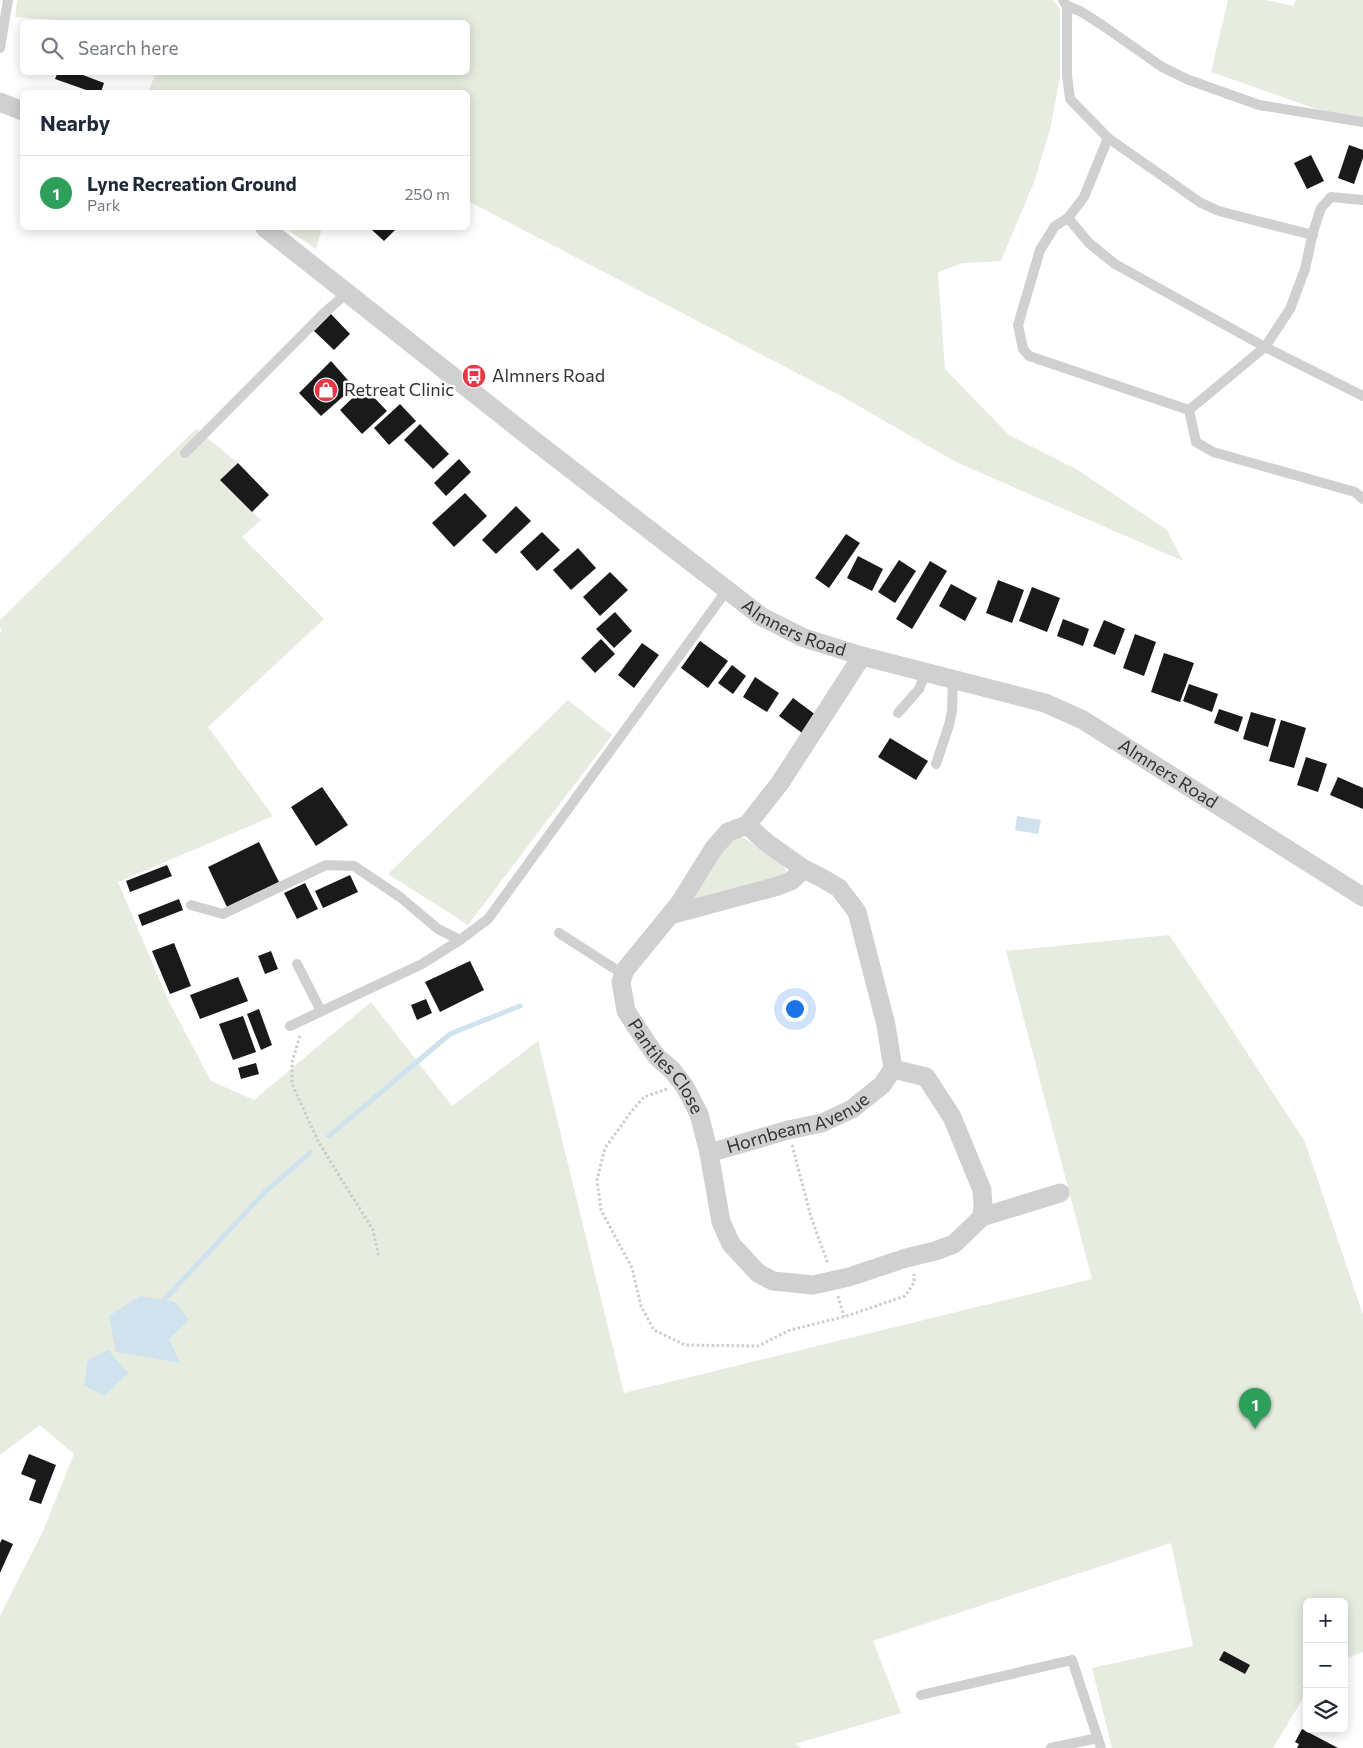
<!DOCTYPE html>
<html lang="en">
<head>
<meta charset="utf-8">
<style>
	body { margin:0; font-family:Commissioner,sans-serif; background:#f6f6f7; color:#1f2937 }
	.controls { position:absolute; right:15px; bottom:15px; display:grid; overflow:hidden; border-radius:8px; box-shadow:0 2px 12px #0003 }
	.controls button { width:45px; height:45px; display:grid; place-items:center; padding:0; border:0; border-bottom:1px solid #e0e1e3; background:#fff; color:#1f2937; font:25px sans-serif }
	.you { position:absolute; left:794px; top:1008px; width:18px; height:18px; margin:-12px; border:4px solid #fff; border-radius:50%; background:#1a73e8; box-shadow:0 0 0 8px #1a73e833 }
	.badge { display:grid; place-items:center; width:32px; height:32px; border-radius:50%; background:#d93025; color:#fff; font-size:16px; font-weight:700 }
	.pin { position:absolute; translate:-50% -41px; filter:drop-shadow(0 1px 2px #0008) }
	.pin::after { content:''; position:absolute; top:26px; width:18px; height:15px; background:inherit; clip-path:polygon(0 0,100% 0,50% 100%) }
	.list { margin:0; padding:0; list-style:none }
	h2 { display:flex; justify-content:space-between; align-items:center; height:65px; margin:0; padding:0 20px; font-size:21px }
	h2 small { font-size:16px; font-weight:400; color:#747a83 }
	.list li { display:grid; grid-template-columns:32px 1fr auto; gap:15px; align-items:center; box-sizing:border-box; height:75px; padding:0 20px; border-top:1px solid #e0e1e3 }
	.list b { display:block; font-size:19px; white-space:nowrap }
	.list p { margin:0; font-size:16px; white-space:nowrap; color:#747a83 }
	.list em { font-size:16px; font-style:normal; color:#747a83 }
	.icon { flex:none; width:28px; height:28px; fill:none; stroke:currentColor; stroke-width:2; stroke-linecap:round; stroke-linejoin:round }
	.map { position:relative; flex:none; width:1363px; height:1748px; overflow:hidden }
	.search { position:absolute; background:#fff; box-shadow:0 2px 12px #0003; left:20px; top:20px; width:450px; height:55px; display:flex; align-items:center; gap:12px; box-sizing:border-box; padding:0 18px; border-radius:8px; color:#747a83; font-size:19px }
	.panel { position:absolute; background:#fff; box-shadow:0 2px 12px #0003; left:20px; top:90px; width:450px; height:140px; border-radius:8px }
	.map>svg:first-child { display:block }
</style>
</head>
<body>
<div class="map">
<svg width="1363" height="1748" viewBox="0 0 1363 1748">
	<rect width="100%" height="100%" fill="#fff"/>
	<g fill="#e6ecdf" fill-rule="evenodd">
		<path d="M17 0H1053L1060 9V78L1050 130 1034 182 1001 261 963 263 938 272 945 369 1009 435 1078 470 1167 530 1183 561 956 462 843 397 468 201V92H148L156 73 468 72V22H83L15 17Z"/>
		<path d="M1228 0H1265L1293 6 1296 0H1363V119L1331 114 1211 72Z"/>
		<path d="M285 228H322L316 249Z"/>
		<path d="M196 429 238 463 220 480 252 512 261 520 242 537 324 619 208 727 273 816 118 882 168 1000 211 1081 254 1100 371 1002 452 1106 538 1041 624 1393 1092 1279 1006 951 1169 935 1223 1016 1305 1142 1363 1315V1652L1344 1659V1602H1307V1672L1305 1673 1302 1700 1273 1748H1112L1092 1668 1193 1646 1171 1543 873 1641 901 1713 795 1744 802 1748H0V1616L43 1531 74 1454 40 1425 0 1455V633L2 632 0 627V620ZM175 1302 188 1320 169 1339Z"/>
		<path d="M568 700 612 735 468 925 388 874Z"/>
		<path d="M739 835 781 861 786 870 785 875 687 904 725 843Z"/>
	</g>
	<g fill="#cfe2ee">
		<path d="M1017 816 1041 820 1038 834 1015 830Z"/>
		<path d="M140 1296 175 1302 189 1320 169 1339 180 1363 116 1352 109 1316Z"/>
		<path d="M108 1350 128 1373 104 1396 84 1385 88 1360Z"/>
	</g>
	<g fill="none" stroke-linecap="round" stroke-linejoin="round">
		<g stroke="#cfe2ee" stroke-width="5">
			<path d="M329 1136 450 1034 520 1006"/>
			<path d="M164 1300 266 1191 310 1153"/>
		</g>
	</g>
	<g fill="#1a1a1a">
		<path d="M58 72H75L104 83 101 92H92L55 79Z"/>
		<path d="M1349 145 1363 150V158L1354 184 1338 178Z"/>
		<path d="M1311 155 1324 181 1307 189 1294 163Z"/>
		<path d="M375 228H397L384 241 372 230Z"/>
		<path d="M331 314 350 334 334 350 314 331Z"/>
		<path d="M331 361 354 387 321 416 299 393Z"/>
		<path d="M364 387 387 411 362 434 340 410Z"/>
		<path d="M400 404 416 421 389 445 374 428Z"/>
		<path d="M420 424 449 454 433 469 404 440Z"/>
		<path d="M459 459 471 472 446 496 434 483Z"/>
		<path d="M238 463 269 495 252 512 220 480Z"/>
		<path d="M465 493 487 516 454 547 432 523Z"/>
		<path d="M516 506 531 521 496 554 482 540Z"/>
		<path d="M542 532 560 550 537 571 520 552Z"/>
		<path d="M846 534 860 543 829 588 815 578Z"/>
		<path d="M578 548 596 568 571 590 553 570Z"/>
		<path d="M858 556 883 569 872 591 847 578Z"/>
		<path d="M899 560 916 571 895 603 878 592Z"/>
		<path d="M930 561 947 571 912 629 896 619Z"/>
		<path d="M610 572 628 590 600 616 583 597Z"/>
		<path d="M998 580 1024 590 1012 623 986 613Z"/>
		<path d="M951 584 977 598 965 621 939 606Z"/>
		<path d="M1032 587 1060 598 1047 632 1019 621Z"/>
		<path d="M615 612 632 631 614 648 596 629Z"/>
		<path d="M1063 619 1089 629 1083 646 1057 636Z"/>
		<path d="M1104 620 1125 629 1115 655 1093 646Z"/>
		<path d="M1135 634 1156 642 1144 676 1123 668Z"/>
		<path d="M601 639 615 654 595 673 581 658Z"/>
		<path d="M700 641 728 661 708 688 681 668Z"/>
		<path d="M642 643 659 655 634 688 618 675Z"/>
		<path d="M1164 653 1194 663 1180 702 1151 692Z"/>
		<path d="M732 665 746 676 733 694 718 683Z"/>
		<path d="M755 677 779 693 767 712 743 697Z"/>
		<path d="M1189 684 1218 694 1212 712 1183 701Z"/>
		<path d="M793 698 816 715 802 733 779 716Z"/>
		<path d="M1219 709 1243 717 1238 732 1214 723Z"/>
		<path d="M1251 712 1276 719 1268 747 1243 739Z"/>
		<path d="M1281 720 1306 728 1294 768 1269 761Z"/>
		<path d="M890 738 928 761 916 780 878 757Z"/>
		<path d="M1306 757 1327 764 1318 792 1297 785Z"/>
		<path d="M1338 777 1363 788V809L1330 795Z"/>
		<path d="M322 787 348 825 316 846 291 807Z"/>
		<path d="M259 842 279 882 227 907 208 867Z"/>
		<path d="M167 865 172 876 130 892 126 881Z"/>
		<path d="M350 875 358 892 323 908 315 891Z"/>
		<path d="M305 883 318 909 297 919 284 893Z"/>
		<path d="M179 899 183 910 142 926 138 915Z"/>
		<path d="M174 943 191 986 170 994 152 951Z"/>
		<path d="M271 951 278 969 265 974 258 956Z"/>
		<path d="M470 961 484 990 440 1012 425 982Z"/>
		<path d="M238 977 248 1001 200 1019 190 995Z"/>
		<path d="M426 999 432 1013 417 1020 411 1005Z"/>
		<path d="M259 1009 272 1045 261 1050 247 1014Z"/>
		<path d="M243 1016 256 1052 233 1060 219 1024Z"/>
		<path d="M256 1063 259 1074 241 1079 238 1068Z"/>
		<path d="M29 1454 56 1465 41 1504 29 1500 36 1480 21 1474Z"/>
		<path d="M2 1539 13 1544 0 1573V1543Z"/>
		<path d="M1224 1651 1250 1665 1245 1674 1219 1660Z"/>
		<path d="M1302 1729 1338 1748H1297L1299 1744 1295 1742Z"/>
	</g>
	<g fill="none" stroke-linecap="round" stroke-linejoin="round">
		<g stroke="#cdcdcd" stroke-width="3" stroke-dasharray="2.5 2.5" stroke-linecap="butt">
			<path d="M300 1036 292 1062V1084L319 1143 373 1230 379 1258"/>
			<path d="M667 1089 644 1097 631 1112 605 1148 597 1180 601 1210 632 1268 641 1306 654 1330 685 1345 758 1346 790 1330 847 1316 905 1296 914 1283V1274"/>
			<path d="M792 1145 811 1217 828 1264"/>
			<path d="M838 1296 844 1317"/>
		</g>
		<g stroke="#d0d0d0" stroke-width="10">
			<path d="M1063 0 1067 6V75L1070 99 1108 138 1084 197 1068 218 1055 226 1040 250 1018 325 1023 349 1029 356 1189 410 1196 442 1213 452 1355 492 1363 499"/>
			<path d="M1067 6 1080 11 1102 25 1162 67 1189 80 1259 105 1363 122"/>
			<path d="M0 48 8 0"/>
			<path d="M1108 138 1201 203 1219 211 1253 220 1313 235"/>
			<path d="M1068 218 1089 243 1115 264 1265 347 1290 309 1305 269 1313 232 1321 208 1331 197 1363 200"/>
			<path d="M1189 410 1265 347 1363 396"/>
			<path d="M185 453 323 314 347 293"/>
			<path d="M898 713 919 689 926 672"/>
			<path d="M936 764 949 725 952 711 953 679"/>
			<path d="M191 905 223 914 326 865 354 866 400 897 438 929 460 940"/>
			<path d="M559 933 623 974"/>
			<path d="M297 964 321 1011"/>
			<path d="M290 1026 422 964 460 940 488 919 727 590"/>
			<path d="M921 1695 1072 1660 1101 1748"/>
			<path d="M1051 1748 1098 1738"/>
		</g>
		<g stroke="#d0d0d0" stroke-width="19">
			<path d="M0 102 22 111"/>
			<path id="s1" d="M265 228 532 439 762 617 804 638 862 656 1045 703 1083 720 1363 897"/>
			<path id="s2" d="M862 656 780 783 747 825 728 832 714 848 679 904 625 970 621 982 626 1011 647 1043 657 1057 672 1070 685 1087 699 1114 709 1153 721 1222 731 1244 758 1273 773 1281 813 1285 849 1277 906 1258 935 1251 954 1244 982 1217 983 1207 982 1190 952 1117 926 1077 893 1069"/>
			<path d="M670 915 778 886 791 881 804 869"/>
			<path id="s3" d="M709 1153 788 1130 822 1123 852 1109 882 1085 893 1069 886 1025 857 912 839 888 822 878 804 869 767 843 747 825"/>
			<path d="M982 1217 1060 1193"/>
		</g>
	</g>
	<defs>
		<g id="bus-disc" transform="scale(1.25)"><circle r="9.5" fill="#e63946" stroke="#fff"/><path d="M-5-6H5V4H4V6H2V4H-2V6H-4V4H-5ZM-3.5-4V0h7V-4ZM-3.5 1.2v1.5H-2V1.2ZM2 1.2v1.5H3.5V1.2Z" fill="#fff"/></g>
		<g id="shop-disc" transform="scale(1.25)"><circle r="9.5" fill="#e63946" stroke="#fff"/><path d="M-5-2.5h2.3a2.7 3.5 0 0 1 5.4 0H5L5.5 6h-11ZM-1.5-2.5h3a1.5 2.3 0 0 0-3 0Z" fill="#fff"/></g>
	</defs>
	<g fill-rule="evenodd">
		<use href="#bus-disc" x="474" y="376"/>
		<use href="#shop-disc" x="326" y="390"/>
	</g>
	<g text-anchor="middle" stroke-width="5" stroke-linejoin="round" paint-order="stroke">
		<g font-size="18" fill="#333" stroke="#fff" text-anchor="start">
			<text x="492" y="382">Almners Road</text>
			<text x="344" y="396">Retreat Clinic</text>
		</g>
		<g font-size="18" fill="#333" stroke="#fff">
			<text dy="6" stroke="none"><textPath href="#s1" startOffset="665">Almners Road</textPath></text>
			<text dy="6" stroke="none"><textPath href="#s1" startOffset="1070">Almners Road</textPath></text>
			<text dy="6" stroke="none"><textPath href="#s2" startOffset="508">Pantiles Close</textPath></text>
			<text dy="6" stroke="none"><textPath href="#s3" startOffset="94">Hornbeam Avenue</textPath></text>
		</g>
	</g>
</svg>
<div class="controls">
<button>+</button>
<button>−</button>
<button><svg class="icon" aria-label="layers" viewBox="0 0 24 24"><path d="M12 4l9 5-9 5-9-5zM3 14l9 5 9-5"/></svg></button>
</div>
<div class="you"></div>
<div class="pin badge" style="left:1255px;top:1429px;background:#2e9e5b">1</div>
<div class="search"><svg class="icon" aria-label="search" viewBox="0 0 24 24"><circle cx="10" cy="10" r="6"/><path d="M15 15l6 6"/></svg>Search here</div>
<section class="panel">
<h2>Nearby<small></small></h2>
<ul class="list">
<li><span class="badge" style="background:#2e9e5b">1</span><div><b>Lyne Recreation Ground</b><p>Park</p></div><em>250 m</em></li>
</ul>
</section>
</div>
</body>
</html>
